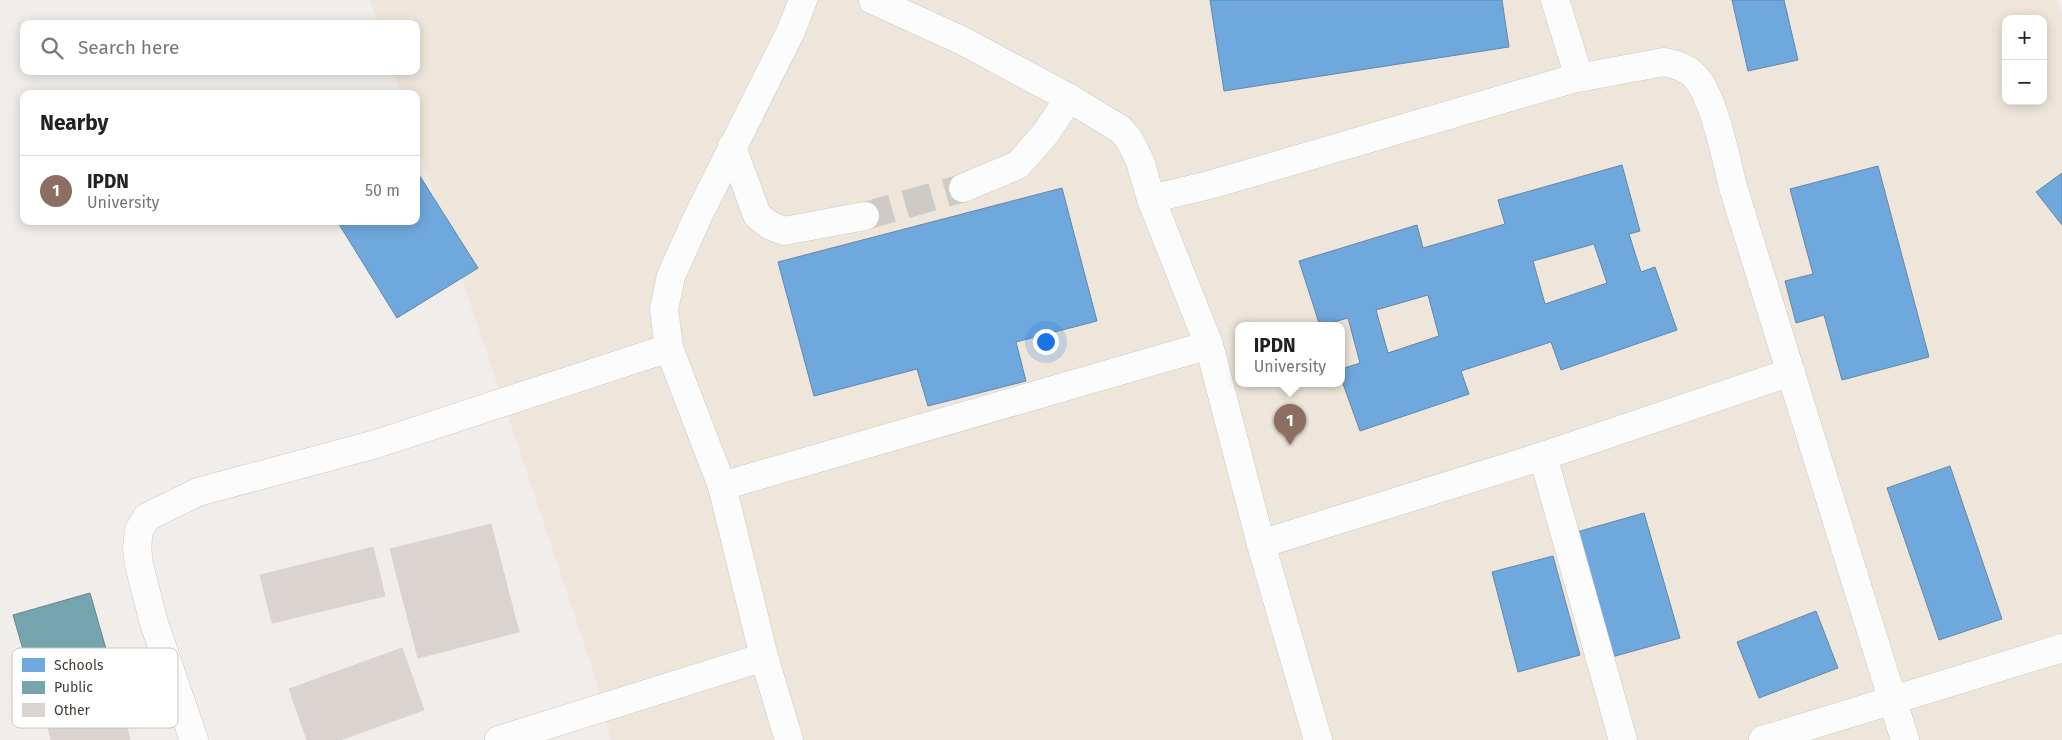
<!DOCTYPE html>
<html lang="en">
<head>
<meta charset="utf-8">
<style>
	body { margin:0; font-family:"Fira Sans",sans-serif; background:#f6f6f6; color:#222 }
	.controls { position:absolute; right:15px; top:15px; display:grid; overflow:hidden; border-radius:10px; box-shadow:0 2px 12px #0003 }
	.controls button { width:45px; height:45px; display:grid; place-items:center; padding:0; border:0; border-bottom:1px solid #e0e0e0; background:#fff; color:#222; font:25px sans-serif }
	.you { position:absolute; left:1045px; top:341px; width:18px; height:18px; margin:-12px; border:4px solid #fff; border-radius:50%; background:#1a73e8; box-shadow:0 0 0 8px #1a73e833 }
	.badge { display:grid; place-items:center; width:32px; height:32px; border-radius:50%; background:#837b74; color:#fff; font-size:16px; font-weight:700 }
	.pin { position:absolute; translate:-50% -41px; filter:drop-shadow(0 1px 2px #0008) }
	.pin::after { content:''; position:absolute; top:26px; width:18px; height:15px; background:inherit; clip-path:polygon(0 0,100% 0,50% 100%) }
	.popup { position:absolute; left:1235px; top:322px; width:110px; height:65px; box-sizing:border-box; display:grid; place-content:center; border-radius:10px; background:#fff; filter:drop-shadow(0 1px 4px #0005); font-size:16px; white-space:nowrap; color:#767676 }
	.popup b { font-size:19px; color:#222 }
	.popup::after { content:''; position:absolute; left:50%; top:100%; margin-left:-10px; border:10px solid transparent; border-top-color:#fff }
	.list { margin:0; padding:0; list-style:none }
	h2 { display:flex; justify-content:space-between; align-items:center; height:65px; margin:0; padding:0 20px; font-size:21px }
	h2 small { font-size:16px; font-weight:400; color:#767676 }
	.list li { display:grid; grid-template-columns:32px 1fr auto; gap:15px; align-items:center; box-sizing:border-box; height:70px; padding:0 20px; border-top:1px solid #e0e0e0 }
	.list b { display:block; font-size:19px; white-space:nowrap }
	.list p { margin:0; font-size:16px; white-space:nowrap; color:#767676 }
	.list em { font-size:16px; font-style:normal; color:#767676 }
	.icon { flex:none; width:28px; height:28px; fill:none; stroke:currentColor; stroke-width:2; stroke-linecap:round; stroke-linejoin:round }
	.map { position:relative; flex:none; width:2062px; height:740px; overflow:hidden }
	.search { position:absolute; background:#fff; box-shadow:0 2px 12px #0003; left:20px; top:20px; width:400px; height:55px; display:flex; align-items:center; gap:12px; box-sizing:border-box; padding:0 18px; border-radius:10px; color:#767676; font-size:19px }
	.panel { position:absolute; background:#fff; box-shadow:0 2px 12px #0003; left:20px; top:90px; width:400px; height:135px; border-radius:10px }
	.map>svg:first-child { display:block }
</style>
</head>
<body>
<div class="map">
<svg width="2062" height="740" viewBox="0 0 2062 740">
	<rect width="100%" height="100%" fill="#f0edea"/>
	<path fill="#efe6db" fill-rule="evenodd" d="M370 0H2057L2062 14V740H611L594 674 416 141V94H401L393 71H416V24H378ZM2006 19H2043V101H2006ZM1239 326H1341V384H1239Z"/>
	<g fill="#6fa8dc" stroke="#6388aa" fill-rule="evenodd">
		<path d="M1210 0H1502L1509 47 1224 91Z"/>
		<path d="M1732 0H1784L1798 60 1748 71Z"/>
		<path d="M1622 165 1640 231 1629 234 1641 272 1655 267 1677 330 1561 370 1551 342 1461 371 1469 394 1360 431 1341 378V369L1360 363 1348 318 1320 326 1299 261 1417 225 1423 248 1505 224 1498 200ZM1594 244 1607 283 1545 304 1533 261ZM1428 295 1439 336 1388 353 1376 310Z"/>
		<path d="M1878 166 1929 357 1842 380 1824 315 1796 323 1785 281 1813 274 1790 189Z"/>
		<path d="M416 170 478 268 397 318 337 221H416Z"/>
		<path d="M2062 173V225L2036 192Z"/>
		<path d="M1062 188 1097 321 1016 342 1026 381 928 406 917 369 814 396 778 262Z"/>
		<path d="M1950 466 2002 619 1939 640 1887 488Z"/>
		<path d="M1644 513 1680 638 1601 660 1566 535Z"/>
		<path d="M1553 556 1580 655 1518 672 1492 572Z"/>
		<path d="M1816 611 1838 668 1759 698 1737 642Z"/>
	</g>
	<path fill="#76a5af" stroke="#68868a" d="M90 593 108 656 31 677 13 615Z"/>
	<g fill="#d9d4d0" stroke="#d9d4cf">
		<path d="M491 524 519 632 418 658 390 549Z"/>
		<path d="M373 547 385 596 272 623 260 575Z"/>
		<path d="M402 648 424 710 340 740H307L289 689Z"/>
		<path d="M122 706 130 740H51L47 722Z"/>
	</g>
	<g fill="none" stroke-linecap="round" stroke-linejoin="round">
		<path stroke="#cecac6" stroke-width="28" stroke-dasharray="28 14" stroke-linecap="butt" d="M865 216 963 188"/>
		<g stroke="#cdc9c6" stroke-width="29">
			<g id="minor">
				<path d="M873 0 963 41 1069 98 1120 129 1129 139 1140 161 1151 199 1209 345 1261 544 1318 740"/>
				<path d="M1555 0 1579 77"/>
				<path d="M732 147 757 215 769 225 784 231 865 216"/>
				<path d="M963 188 1018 165 1046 133 1069 98"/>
				<path d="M1151 199 1213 184 1572 79 1664 62C1676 64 1690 69 1698 80 1715 103 1726 158 1733 187L1905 740"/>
				<path d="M1543 456 1623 740"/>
				<path d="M722 486 1209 345"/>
				<path d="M1261 544 1543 456 1791 372"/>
				<path d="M194 740 154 623 139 565 137 548 139 530 147 517 198 492 376 444 669 348"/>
				<path d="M499 740 764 657"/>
				<path d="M789 740 764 657 722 486 669 348 664 309 671 276 699 214 790 33 803 0"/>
				<path d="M1763 740 2062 648"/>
			</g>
		</g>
		<use href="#minor" stroke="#fdfcfc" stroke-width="28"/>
	</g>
	<rect x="12" y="648" width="166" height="80" rx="8" fill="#fff" stroke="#c8c5c2" stroke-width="1"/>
	<rect x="22" y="658" width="23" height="14" fill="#6fa8dc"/>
	<rect x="22" y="681" width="23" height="13" fill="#76a5af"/>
	<rect x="22" y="703" width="23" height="14" fill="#d9d4d0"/>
	<g font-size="14" fill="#483d35">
		<text x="54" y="670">Schools</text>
		<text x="54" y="692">Public</text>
		<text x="54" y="715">Other</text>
	</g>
</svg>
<div class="controls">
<button>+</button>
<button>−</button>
</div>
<div class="you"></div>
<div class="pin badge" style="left:1290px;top:445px;background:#8d6e63">1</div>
<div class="popup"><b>IPDN</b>University</div>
<div class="search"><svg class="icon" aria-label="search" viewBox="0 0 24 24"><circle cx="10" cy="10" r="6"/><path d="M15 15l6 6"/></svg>Search here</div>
<section class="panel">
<h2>Nearby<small></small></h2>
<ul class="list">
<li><span class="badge" style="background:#8d6e63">1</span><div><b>IPDN</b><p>University</p></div><em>50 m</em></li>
</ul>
</section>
</div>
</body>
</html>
